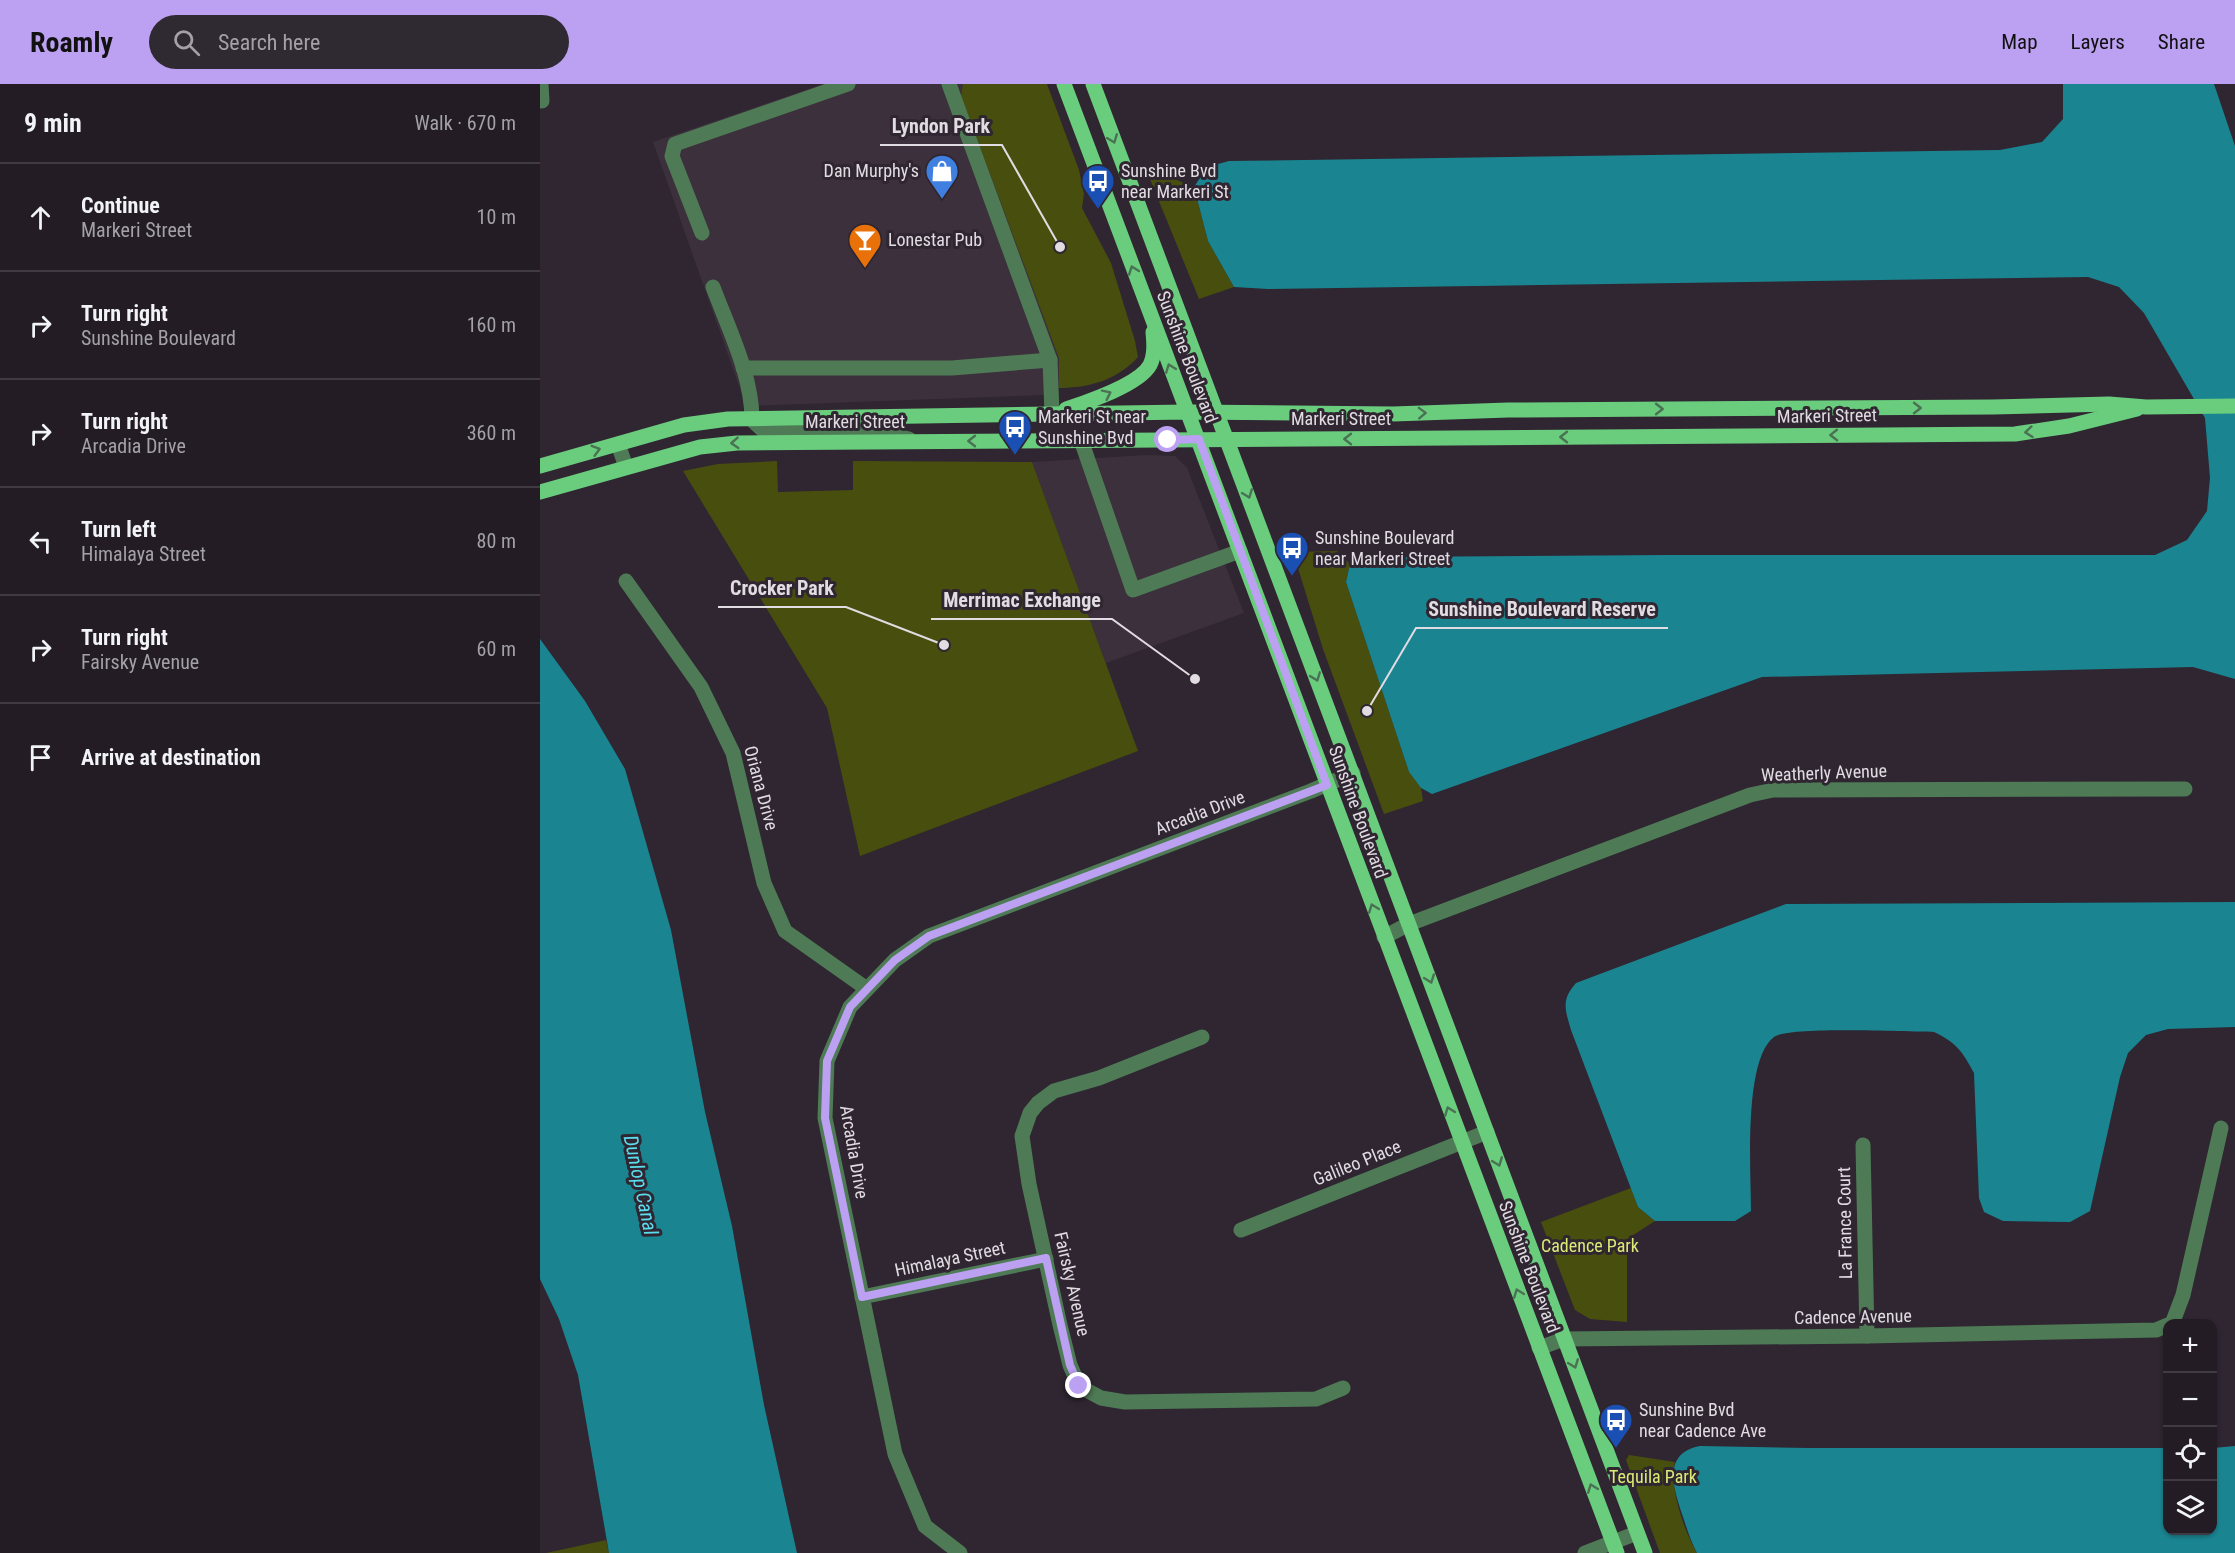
<!DOCTYPE html>
<html lang="en">
<head>
<meta charset="utf-8">
<style>
	body { margin:0; font-family:"Roboto Condensed",sans-serif; background:#2f2932; color:#f1f3f6 }
	.controls { position:absolute; right:18px; bottom:18px; display:grid; overflow:hidden; border-radius:12px; box-shadow:0 2px 4px #0004 }
	.controls button { width:54px; height:54px; display:grid; place-items:center; padding:0; border:0; border-bottom:2px solid #403a42; background:#231c25; color:#f1f3f6; font:30px sans-serif }
	.stop { position:absolute; width:18px; height:18px; margin:-14px; border:4px solid #bca0f2; border-radius:50%; background:#fff }
	.stop.end { background:#bca0f2; border-color:#fff; box-shadow:0 2px 6px #0008 }
	.list { margin:0; padding:0; list-style:none }
	h2 { display:flex; justify-content:space-between; align-items:center; height:78px; margin:0; padding:0 24px; font-size:26px }
	h2 small { font-size:20px; font-weight:400; color:#a3a1a7 }
	.list li { display:grid; grid-template-columns:39px 1fr auto; gap:18px; align-items:center; box-sizing:border-box; height:108px; padding:0 24px; border-top:2px solid #403a42 }
	.list b { display:block; font-size:22px; white-space:nowrap }
	.list p { margin:0; font-size:20px; white-space:nowrap; color:#a3a1a7 }
	.list em { font-size:20px; font-style:normal; color:#a3a1a7 }
	.icon { flex:none; width:33px; height:33px; fill:none; stroke:currentColor; stroke-width:2; stroke-linecap:round; stroke-linejoin:round }
	.map { position:relative; flex:none; width:1695px; height:1469px; overflow:hidden }
	header { display:flex; align-items:center; gap:36px; box-sizing:border-box; height:84px; padding:0 30px; background:#bca0f2; color:#111 }
	header strong { font-size:28px }
	nav { display:flex; gap:33px; margin-inline-start:auto; font-size:21px }
	.search { width:420px; height:54px; background:#2f2932; display:flex; align-items:center; gap:15px; box-sizing:border-box; padding:0 21px; border-radius:33px; color:#a3a1a7; font-size:22px }
	main { display:flex }
	aside { flex:1; background:#231c25 }
	.map>svg:first-child { display:block }
</style>
</head>
<body>
<header>
<strong>Roamly</strong>
<div class="search"><svg class="icon" aria-label="search" viewBox="0 0 24 24"><circle cx="10" cy="10" r="6"/><path d="M15 15l6 6"/></svg>Search here</div>
<nav><a>Map</a><a>Layers</a><a>Share</a></nav>
</header>
<main>
<aside>
<h2>9 min<small>Walk · 670 m</small></h2>
<ul class="list">
<li><svg class="icon" aria-label="ahead" viewBox="0 0 24 24"><path d="M12 20V5M6 11l6-6 6 6"/></svg><div><b>Continue</b><p>Markeri Street</p></div><em>10 m</em></li>
<li><svg class="icon" aria-label="right" viewBox="0 0 24 24"><path d="M7 20v-9h11M14 6l5 5-5 5"/></svg><div><b>Turn right</b><p>Sunshine Boulevard</p></div><em>160 m</em></li>
<li><svg class="icon" aria-label="right" viewBox="0 0 24 24"><path d="M7 20v-9h11M14 6l5 5-5 5"/></svg><div><b>Turn right</b><p>Arcadia Drive</p></div><em>360 m</em></li>
<li><svg class="icon" aria-label="left" viewBox="0 0 24 24"><path d="M17 20v-9H6M10 6l-5 5 5 5"/></svg><div><b>Turn left</b><p>Himalaya Street</p></div><em>80 m</em></li>
<li><svg class="icon" aria-label="right" viewBox="0 0 24 24"><path d="M7 20v-9h11M14 6l5 5-5 5"/></svg><div><b>Turn right</b><p>Fairsky Avenue</p></div><em>60 m</em></li>
<li><svg class="icon" aria-label="arrive" viewBox="0 0 24 24"><path d="M6 21V4h12l-3 4 3 4H6"/></svg><div><b>Arrive at destination</b></div></li>
</ul>
</aside>
<div class="map">
<svg width="1695" height="1469" viewBox="0 0 1695 1469">
	<rect width="100%" height="100%" fill="#2f2631"/>
	<g fill="#3c303c">
		<path d="M283 0H423L421 12 520 274 519 304 505 311 206 322 113 58Z"/>
		<path d="M606 371 635 372 647 384 704 529 566 579 492 378Z"/>
	</g>
	<g fill="#484e0e">
		<path d="M423 0H507L539 86 544 110 542 124 571 179 595 257 598 273C577 296 549 304 519 304V274L421 12Z"/>
		<path d="M605 83 654 103 668 157 694 203 659 215Z"/>
		<path d="M237 377 238 408 313 406V377L492 378 598 667 320 772 287 624 143 387 178 380Z"/>
		<path d="M797 467 810 480 806 498 869 688 881 704 883 717 844 730 783 565 753 468Z"/>
		<path d="M1091 1104 1098 1123 1115 1137 1087 1155V1238L1050 1235 1035 1226 1001 1138Z"/>
		<path d="M1089 1371 1135 1378C1129 1403 1144 1447 1157 1469H1120L1086 1376Z"/>
		<path d="M66 1456 69 1469H6Z"/>
	</g>
	<g fill="#1a8591">
		<path d="M1523 0H1674L1695 62V595L1653 583 1222 593 892 710 881 704 869 688 806 498 810 480 842 473 1130 471H1615L1647 456 1667 427 1670 394 1665 334 1604 229 1579 203 1548 193 728 205 694 203 668 157 654 103 667 83 689 77 1460 66 1502 58 1523 35Z"/>
		<path d="M0 555 45 617 85 685 131 846 165 1028 192 1142 224 1321 257 1469H69L38 1291 19 1235 0 1195Z"/>
		<path d="M1695 818V943L1628 945 1606 951 1588 969 1580 993 1550 1127 1530 1138 1463 1137 1444 1128 1439 1114 1434 989C1422 967 1417 959 1394 948 1369 948 1249 942 1234 953 1203 976 1211 1089 1211 1127L1195 1137H1115L1098 1123 1031 946C1025 925 1021 916 1036 899L1246 820Z"/>
		<path d="M1160 1362 1269 1364H1627L1628 1446H1672L1673 1364 1695 1362V1469H1157C1151 1458 1147 1445 1143 1433 1134 1406 1121 1369 1160 1362Z"/>
	</g>
	<g fill="none" stroke-linecap="round" stroke-linejoin="round">
		<g stroke="#4e7b55" stroke-width="15">
			<path d="M1 0 2 17"/>
			<path d="M409 0 510 276 512 330"/>
			<path d="M162 149 132 72 135 60 308 0"/>
			<path d="M173 203C189 246 212 291 212 336L226 349 339 348 369 355"/>
			<path d="M203 284H412L510 276"/>
			<path d="M541 356 593 506 700 467"/>
			<path d="M78 360 86 383"/>
			<path d="M86 497 161 603 193 669 224 799 245 847 327 905"/>
			<path d="M844 853 869 840 1210 711 1233 706 1645 705"/>
			<path d="M662 953 559 994 514 1007 498 1019 490 1029 482 1052 489 1100 520 1241 530 1281 539 1302 561 1314 585 1318 776 1315 803 1304"/>
			<path d="M1323 1061 1327 1252"/>
			<path d="M701 1146 947 1048"/>
			<path d="M322 1213 506 1175"/>
			<path d="M1632 1240 1643 1211 1681 1044"/>
			<path d="M999 1264 1024 1255 1327 1252 1616 1246 1628 1241"/>
			<path d="M420 1469 385 1442 355 1370 285 1034 287 977 310 923 355 876 389 852 771 707 813 689"/>
			<path d="M1045 1469 1097 1449"/>
		</g>
		<g stroke="#6acd7d" stroke-width="15">
			<path d="M524 0 1077 1469"/>
			<path d="M553 0 1105 1469"/>
			<path d="M526 325C547 318 599 301 610 281 615 271 614 259 613 248"/>
			<path d="M0 382 144 341 188 335 648 328 853 330 968 326 1453 323 1569 320 1606 323 1695 322"/>
			<path d="M0 408 160 363 197 359 1475 350 1529 342 1597 325"/>
		</g>
	</g>
	<defs><path id="oneway-chevron" d="M-2-3.5L2.5 0L-2 3.5" fill="none" stroke-width="1.6" stroke-linecap="round" stroke-linejoin="round" transform="scale(1.5)"/></defs>
	<g stroke="#4a7153">
		<use href="#oneway-chevron" transform="translate(573 55) rotate(69)"/>
		<use href="#oneway-chevron" transform="translate(593 186) rotate(-110)"/>
		<use href="#oneway-chevron" transform="translate(630 284) rotate(-111)"/>
		<use href="#oneway-chevron" transform="translate(567 310) rotate(-26)"/>
		<use href="#oneway-chevron" transform="translate(1377 324)"/>
		<use href="#oneway-chevron" transform="translate(1119 325)"/>
		<use href="#oneway-chevron" transform="translate(882 329) rotate(-2)"/>
		<use href="#oneway-chevron" transform="translate(1489 348) rotate(174)"/>
		<use href="#oneway-chevron" transform="translate(1294 351) rotate(179)"/>
		<use href="#oneway-chevron" transform="translate(1024 353) rotate(180)"/>
		<use href="#oneway-chevron" transform="translate(808 355) rotate(180)"/>
		<use href="#oneway-chevron" transform="translate(432 357) rotate(180)"/>
		<use href="#oneway-chevron" transform="translate(195 359) rotate(176)"/>
		<use href="#oneway-chevron" transform="translate(56 366) rotate(-16)"/>
		<use href="#oneway-chevron" transform="translate(708 410) rotate(69)"/>
		<use href="#oneway-chevron" transform="translate(776 593) rotate(69)"/>
		<use href="#oneway-chevron" transform="translate(833 824) rotate(-111)"/>
		<use href="#oneway-chevron" transform="translate(890 895) rotate(70)"/>
		<use href="#oneway-chevron" transform="translate(909 1027) rotate(-111)"/>
		<use href="#oneway-chevron" transform="translate(958 1078) rotate(69)"/>
		<use href="#oneway-chevron" transform="translate(978 1209) rotate(-111)"/>
		<use href="#oneway-chevron" transform="translate(1034 1280) rotate(69)"/>
		<use href="#oneway-chevron" transform="translate(1052 1404) rotate(-111)"/>
	</g>
	<g fill="none" stroke-linecap="round" stroke-linejoin="round">
		<path stroke="#bca0f2" stroke-width="8" d="M539 1302 530 1281 506 1174 322 1213 285 1034 287 977 310 923 355 876 389 852 787 701 659 355 628 356"/>
	</g>
	<defs>
		<g id="shop-pin" transform="scale(1.725)"><path d="M0 17L-7.5 6A9.5 9.5 0 1 1 7.5 6Z" fill="#3f7fe0" stroke="#2f2631"/><path d="M-5-2.5h2.3a2.7 3.5 0 0 1 5.4 0H5L5.5 6h-11ZM-1.5-2.5h3a1.5 2.3 0 0 0-3 0Z" fill="#fff"/></g>
		<g id="bus-pin" transform="scale(1.725)"><path d="M0 17L-7.5 6A9.5 9.5 0 1 1 7.5 6Z" fill="#1a4fb4" stroke="#2f2631"/><path d="M-5-6H5V4H4V6H2V4H-2V6H-4V4H-5ZM-3.5-4V0h7V-4ZM-3.5 1.2v1.5H-2V1.2ZM2 1.2v1.5H3.5V1.2Z" fill="#fff"/></g>
		<g id="bar-pin" transform="scale(1.725)"><path d="M0 17L-7.5 6A9.5 9.5 0 1 1 7.5 6Z" fill="#e8710a" stroke="#2f2631"/><path d="M-6-5H6L.8 .8V4.5H3.5V6h-7V4.5H-.8V.8Z" fill="#fff"/></g>
	</defs>
	<g fill-rule="evenodd">
		<use href="#shop-pin" x="402" y="87"/>
		<use href="#bus-pin" x="558" y="97"/>
		<use href="#bar-pin" x="325" y="156"/>
		<use href="#bus-pin" x="475" y="343"/>
		<use href="#bus-pin" x="752" y="464"/>
		<use href="#bus-pin" x="1076" y="1336"/>
	</g>
	<g text-anchor="middle" stroke-width="6" stroke-linejoin="round" paint-order="stroke">
		<g font-size="18" fill="#e1dbe2" stroke="#2f2631" text-anchor="start">
			<text x="379" y="93" text-anchor="end">Dan Murphy's</text>
			<text x="581" y="93">Sunshine Bvd<tspan x="581" dy="21">near Markeri St</tspan></text>
			<text x="348" y="162">Lonestar Pub</text>
			<text x="498" y="339">Markeri St near<tspan x="498" dy="21">Sunshine Bvd</tspan></text>
			<text x="775" y="460">Sunshine Boulevard<tspan x="775" dy="21">near Markeri Street</tspan></text>
			<text x="1099" y="1332">Sunshine Bvd<tspan x="1099" dy="21">near Cadence Ave</tspan></text>
		</g>
		<g font-size="18" fill="#e1dbe2" stroke="#2f2631">
			<text transform="translate(647 273) rotate(69)" y="6">Sunshine Boulevard</text>
			<text transform="translate(1287 332) rotate(-1)" y="6">Markeri Street</text>
			<text x="801" y="341">Markeri Street</text>
			<text x="315" y="344">Markeri Street</text>
			<text transform="translate(1284 689) rotate(-2)" y="6">Weatherly Avenue</text>
			<text transform="translate(221 704) rotate(75)" y="6">Oriana Drive</text>
			<text transform="translate(818 728) rotate(70)" y="6">Sunshine Boulevard</text>
			<text transform="translate(660 729) rotate(-21)" y="6">Arcadia Drive</text>
			<text transform="translate(314 1068) rotate(80)" y="6">Arcadia Drive</text>
			<text transform="translate(817 1079) rotate(-22)" y="6">Galileo Place</text>
			<text transform="translate(1305 1139) rotate(-91)" y="6">La France Court</text>
			<text transform="translate(410 1175) rotate(-12)" y="6">Himalaya Street</text>
			<text transform="translate(989 1183) rotate(69)" y="6">Sunshine Boulevard</text>
			<text transform="translate(532 1200) rotate(77)" y="6">Fairsky Avenue</text>
			<text transform="translate(1313 1233) rotate(-1)" y="6">Cadence Avenue</text>
		</g>
		<g font-size="18" fill="#dceb75" stroke="#2f2631">
			<text x="1050" y="1168">Cadence Park</text>
			<text x="1113" y="1399">Tequila Park</text>
		</g>
		<g font-size="20" font-style="italic" fill="#5bdded" stroke="#2f2631">
			<text transform="translate(101 1101) rotate(78)" y="7">Dunlop Canal</text>
		</g>
	</g>
	<path fill="none" stroke="#e1dbe2" stroke-width="2" d="M520 163L462 61H340M404 561L306 523H178M655 595L572 535H391M827 627L876 544H1128"/>
	<g fill="#e1dbe2" stroke="#2f2631" stroke-width="2">
		<circle cx="520" cy="163" r="6"/>
		<circle cx="404" cy="561" r="6"/>
		<circle cx="655" cy="595" r="6"/>
		<circle cx="827" cy="627" r="6"/>
	</g>
	<g font-size="20" text-anchor="middle" font-weight="bold" fill="#e1dbe2" stroke="#2f2631" stroke-width="6" stroke-linejoin="round" paint-order="stroke">
		<text x="401" y="49">Lyndon Park</text>
		<text x="242" y="511">Crocker Park</text>
		<text x="482" y="523">Merrimac Exchange</text>
		<text x="1002" y="532">Sunshine Boulevard Reserve</text>
	</g>
</svg>
<div class="controls">
<button>+</button>
<button>−</button>
<button><svg class="icon" aria-label="locate" viewBox="0 0 24 24"><circle cx="12" cy="12" r="6"/><path d="M12 2v4M12 18v4M2 12h4M18 12h4"/></svg></button>
<button><svg class="icon" aria-label="layers" viewBox="0 0 24 24"><path d="M12 4l9 5-9 5-9-5zM3 14l9 5 9-5"/></svg></button>
</div>
<div class="stop" style="left:628px;top:356px"></div>
<div class="stop end" style="left:539px;top:1302px"></div>
</div>
</main>
</body>
</html>
